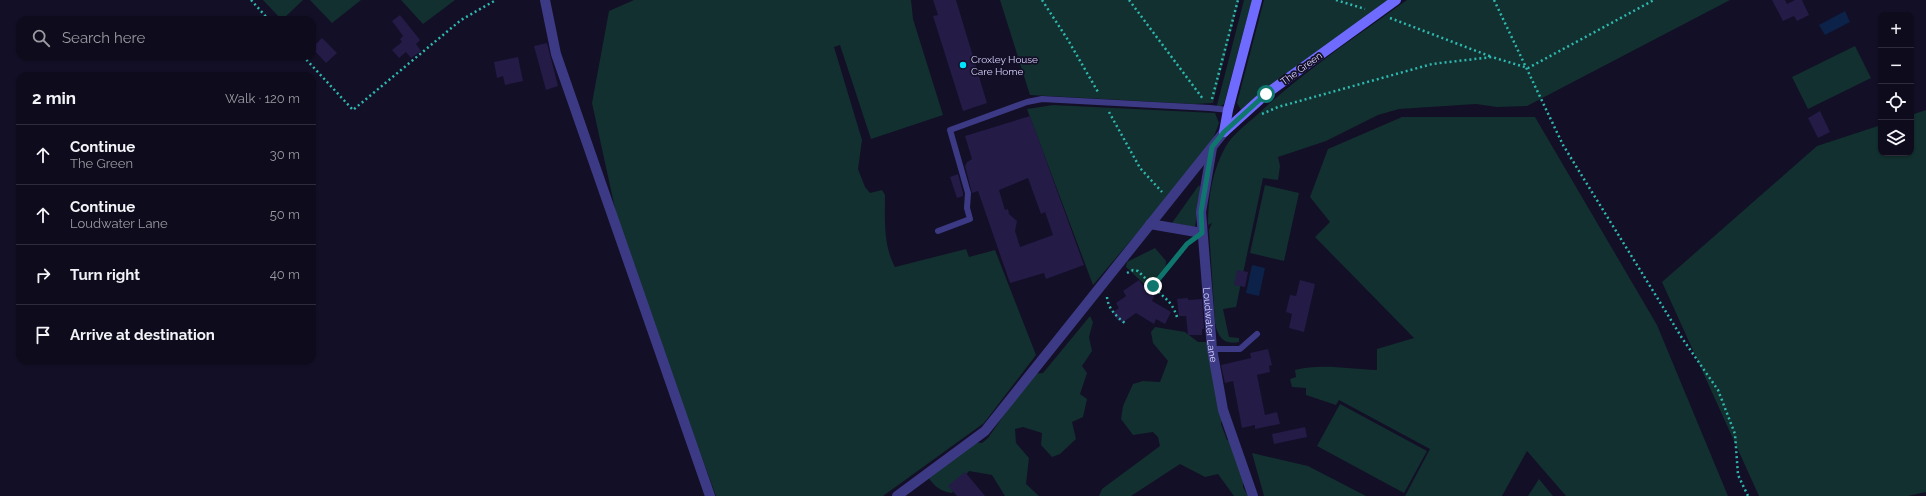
<!DOCTYPE html>
<html lang="en">
<head>
<meta charset="utf-8">
<style>
	body { margin:0; font-family:Raleway,sans-serif; background:#1c1929; color:#f1f3f6 }
	.controls { position:absolute; right:12px; top:12px; display:grid; overflow:hidden; border-radius:8px; box-shadow:0 1px 3px #0004 }
	.controls button { width:36px; height:36px; display:grid; place-items:center; padding:0; border:0; border-bottom:1px solid #2e2b3b; background:#0e0b1c; color:#f1f3f6; font:20px sans-serif }
	.stop { position:absolute; width:12px; height:12px; margin:-9px; border:3px solid #0f766e; border-radius:50%; background:#fff }
	.stop.end { background:#0f766e; border-color:#fff; box-shadow:0 1px 4px #0008 }
	.list { margin:0; padding:0; list-style:none }
	h2 { display:flex; justify-content:space-between; align-items:center; height:52px; margin:0; padding:0 16px; font-size:17px }
	h2 small { font-size:13px; font-weight:400; color:#9b9ba3 }
	.list li { display:grid; grid-template-columns:26px 1fr auto; gap:12px; align-items:center; box-sizing:border-box; height:60px; padding:0 16px; border-top:1px solid #2e2b3b }
	.list b { display:block; font-size:15px; white-space:nowrap }
	.list p { margin:0; font-size:13px; white-space:nowrap; color:#9b9ba3 }
	.list em { font-size:13px; font-style:normal; color:#9b9ba3 }
	.icon { flex:none; width:22px; height:22px; fill:none; stroke:currentColor; stroke-width:2; stroke-linecap:round; stroke-linejoin:round }
	.map { position:relative; flex:none; width:1926px; height:496px; overflow:hidden }
	.search { position:absolute; background:#0e0b1c; box-shadow:0 1px 3px #0004; left:16px; top:16px; width:300px; height:44px; display:flex; align-items:center; gap:10px; box-sizing:border-box; padding:0 14px; border-radius:12px; color:#9b9ba3; font-size:15px }
	.panel { position:absolute; background:#0e0b1c; box-shadow:0 1px 3px #0004; left:16px; top:72px; width:300px; height:292px; border-radius:12px }
	.map>svg:first-child { display:block }
</style>
</head>
<body>
<div class="map">
<svg width="1926" height="496" viewBox="0 0 1926 496">
	<rect width="100%" height="100%" fill="#130f26"/>
	<g fill="#12302f">
		<path d="M263 0H303L282 20Z"/>
		<path d="M310 0H361L332 23Z"/>
		<path d="M401 0H455L423 24Z"/>
		<path d="M634 0H911L913 19 943 115 871 139 840 45 834 47 862 140 858 169 865 187 870 193 882 190 885 195C885 219 883 245 895 267L966 249 969 257 995 250 1036 355 984 423 883 496H716L621 236 592 103 609 11Z"/>
		<path d="M1000 0H1239L1213 103 1194 104 1030 95Z"/>
		<path d="M1244 0H1252L1224 104 1216 109Z"/>
		<path d="M1264 0H1395L1251 107 1241 110 1237 103Z"/>
		<path d="M1407 0H1730L1527 106 1497 107 1476 104 1399 109 1378 115 1326 141 1278 157 1280 166 1278 180 1263 178 1236 307 1223 309 1229 337 1239 338V342C1223 345 1218 337 1215 323L1209 230 1212 223 1208 225C1208 198 1212 170 1226 146 1233 134 1247 124 1258 114 1304 71 1357 36 1407 0Z"/>
		<path d="M1855 46 1871 78 1808 109 1792 77Z"/>
		<path d="M1053 105 1215 113 1219 123 1210 147 1093 285 1027 109Z"/>
		<path d="M1926 110V492L1908 496H1759L1662 282 1817 146 1881 125V153H1911V115Z"/>
		<path d="M1402 117H1535L1657 325 1728 496H1566L1527 451 1502 496H1405L1430 449 1339 400 1336 405 1306 395V388L1292 387 1290 379 1296 377 1295 370C1320 363 1351 369 1377 370V349L1414 338 1315 237 1330 222 1310 197 1328 149Z"/>
		<path d="M1199 185 1201 190 1195 227 1172 223Z"/>
		<path d="M1265 185 1299 193 1284 261 1250 253Z"/>
		<path d="M1155 248 1166 261 1165 275 1155 282 1145 285 1126 267 1127 262Z"/>
		<path d="M1090 316 1093 322 1089 337 1092 351 1082 366 1087 373 1080 394 1087 399 1083 417 1072 422 1076 439 1060 454 1052 457 1041 445 1042 433 1023 427 1015 429 1016 443 1029 458 1026 484 1039 496H1005L992 475 969 471 952 493C940 492 932 484 926 474L970 442 982 443 988 438 1027 382 1030 374 1043 373Z"/>
		<path d="M1155 327 1185 332 1198 342H1208L1224 413 1221 424 1227 440 1235 442 1244 469 1243 487 1248 496H1234L1218 474 1205 477 1180 464 1131 496H1099L1102 489 1160 446 1158 437 1153 432 1133 435 1121 419 1123 406 1133 384 1143 381 1160 382 1168 361 1153 343 1151 332Z"/>
		<path d="M1340 404 1427 451 1404 493 1317 446Z"/>
		<path d="M1252 453 1308 466 1366 496H1264Z"/>
		<path d="M1539 479 1553 496H1528Z"/>
	</g>
	<g fill="#0c2248">
		<path d="M1845 11 1850 22 1825 35 1819 25Z"/>
		<path d="M1252 265 1265 268 1259 296 1246 293Z"/>
	</g>
	<g fill="#241b47" fill-rule="evenodd">
		<path d="M933 0H956L987 103 963 111 933 16 938 15Z"/>
		<path d="M1772 0H1785L1787 4 1795 0H1802L1809 15 1797 21 1794 16 1783 21Z"/>
		<path d="M400 15 420 40 416 44 421 51 411 58 406 52 399 58 392 50 402 42 400 39 403 36 392 21Z"/>
		<path d="M322 38 337 53 326 63 312 48Z"/>
		<path d="M547 43 558 86 546 90 534 46Z"/>
		<path d="M518 57 523 81 505 85 503 76 497 78 494 62Z"/>
		<path d="M1820 111 1830 132 1818 138 1808 118Z"/>
		<path d="M1030 116 1084 265 1046 279 1044 273 1010 283 978 191 972 193 965 166 967 162 972 159 965 136ZM1028 178 1041 214 1045 212 1053 235 1020 247 1015 231 1017 221 1009 214 1008 209 1005 210 999 190Z"/>
		<path d="M958 174 963 193V196L957 198 950 177Z"/>
		<path d="M1237 270 1248 272 1245 287 1234 285Z"/>
		<path d="M1139 280 1148 293 1156 292 1152 301 1171 312 1165 324 1156 319 1154 324 1136 313 1122 323 1120 320 1118 321 1113 312 1119 308 1116 303 1126 296 1123 291Z"/>
		<path d="M1300 280 1315 284 1304 332 1289 328 1292 314 1286 312 1290 295 1296 296Z"/>
		<path d="M1188 298V300L1202 299 1204 329H1202V335H1188L1186 316H1179L1177 299Z"/>
		<path d="M1268 349 1272 365 1269 366 1270 372 1257 375 1265 415 1277 412 1280 424 1255 429V425L1242 428 1233 381 1225 383 1221 365 1251 358 1250 353Z"/>
		<path d="M1305 427 1307 437 1274 444 1272 434Z"/>
		<path d="M965 472 985 496H957L948 486Z"/>
	</g>
	<g fill="none" stroke-linecap="round" stroke-linejoin="round">
		<g stroke="#2fb8b0" stroke-width="2.5" stroke-dasharray="2 3" stroke-linecap="butt">
			<path d="M251 0 269 20"/>
			<path d="M1042 0 1068 40 1098 92"/>
			<path d="M1129 0 1203 99"/>
			<path d="M1336 0 1365 9"/>
			<path d="M1494 0 1563 145 1682 338 1718 390 1735 434 1738 475 1748 496"/>
			<path d="M1390 18 1492 57"/>
			<path d="M303 56 353 110 461 20 496 0"/>
			<path d="M1212 99 1238 0"/>
			<path d="M1109 112 1140 168 1162 192"/>
			<path d="M1262 114 1278 107 1432 64 1492 57 1528 68 1654 0"/>
			<path d="M1127 273 1133 270 1138 271 1153 286"/>
			<path d="M1107 297C1108 309 1117 317 1126 324"/>
			<path d="M1177 317C1171 299 1164 299 1153 286L1190 242"/>
		</g>
		<g stroke="#3d3a85" stroke-width="6">
			<path d="M938 231 970 219 967 208 968 193 950 130 1027 102 1042 99 1210 108 1228 110"/>
			<path d="M1212 349H1240L1257 334"/>
		</g>
		<g stroke="#3d3a85" stroke-width="10">
			<path d="M545 0 556 54 710 496"/>
			<path id="s1" d="M1212 148 1201 212 1212 349 1223 410 1253 496"/>
			<path d="M1150 224 1202 233"/>
			<path d="M897 496 985 431 1224 132"/>
		</g>
		<g stroke="#6f6bff" stroke-width="10">
			<path d="M1224 132 1266 94 1396 0"/>
			<path d="M1224 132 1228 110 1257 0"/>
		</g>
	</g>
	<g fill="none" stroke-linecap="round" stroke-linejoin="round">
		<path stroke="#0f766e" stroke-width="5" d="M1153 286 1187 244 1202 233 1201 212 1212 147 1224 132 1266 94"/>
	</g>
	<circle fill="#00e5ff" stroke="#130f26" stroke-width="1.5" cx="963" cy="65" r="4"/>
	<g text-anchor="middle" stroke-width="3.5" stroke-linejoin="round" paint-order="stroke">
		<g font-size="10" fill="#d9d4ff" stroke="#130f26" text-anchor="start">
			<text x="971" y="63">Croxley House<tspan x="971" dy="12">Care Home</tspan></text>
		</g>
		<g font-size="10" fill="#d9d4ff" stroke="#130f26">
			<text transform="translate(1301 68) rotate(-36)" y="4">The Green</text>
			<text dy="4" stroke="none"><textPath href="#s1" startOffset="178">Loudwater Lane</textPath></text>
		</g>
	</g>
</svg>
<div class="controls">
<button>+</button>
<button>−</button>
<button><svg class="icon" aria-label="locate" viewBox="0 0 24 24"><circle cx="12" cy="12" r="6"/><path d="M12 2v4M12 18v4M2 12h4M18 12h4"/></svg></button>
<button><svg class="icon" aria-label="layers" viewBox="0 0 24 24"><path d="M12 4l9 5-9 5-9-5zM3 14l9 5 9-5"/></svg></button>
</div>
<div class="stop" style="left:1266px;top:94px"></div>
<div class="stop end" style="left:1153px;top:286px"></div>
<div class="search"><svg class="icon" aria-label="search" viewBox="0 0 24 24"><circle cx="10" cy="10" r="6"/><path d="M15 15l6 6"/></svg>Search here</div>
<section class="panel">
<h2>2 min<small>Walk · 120 m</small></h2>
<ul class="list">
<li><svg class="icon" aria-label="ahead" viewBox="0 0 24 24"><path d="M12 20V5M6 11l6-6 6 6"/></svg><div><b>Continue</b><p>The Green</p></div><em>30 m</em></li>
<li><svg class="icon" aria-label="ahead" viewBox="0 0 24 24"><path d="M12 20V5M6 11l6-6 6 6"/></svg><div><b>Continue</b><p>Loudwater Lane</p></div><em>50 m</em></li>
<li><svg class="icon" aria-label="right" viewBox="0 0 24 24"><path d="M7 20v-9h11M14 6l5 5-5 5"/></svg><div><b>Turn right</b></div><em>40 m</em></li>
<li><svg class="icon" aria-label="arrive" viewBox="0 0 24 24"><path d="M6 21V4h12l-3 4 3 4H6"/></svg><div><b>Arrive at destination</b></div></li>
</ul>
</section>
</div>
</body>
</html>
